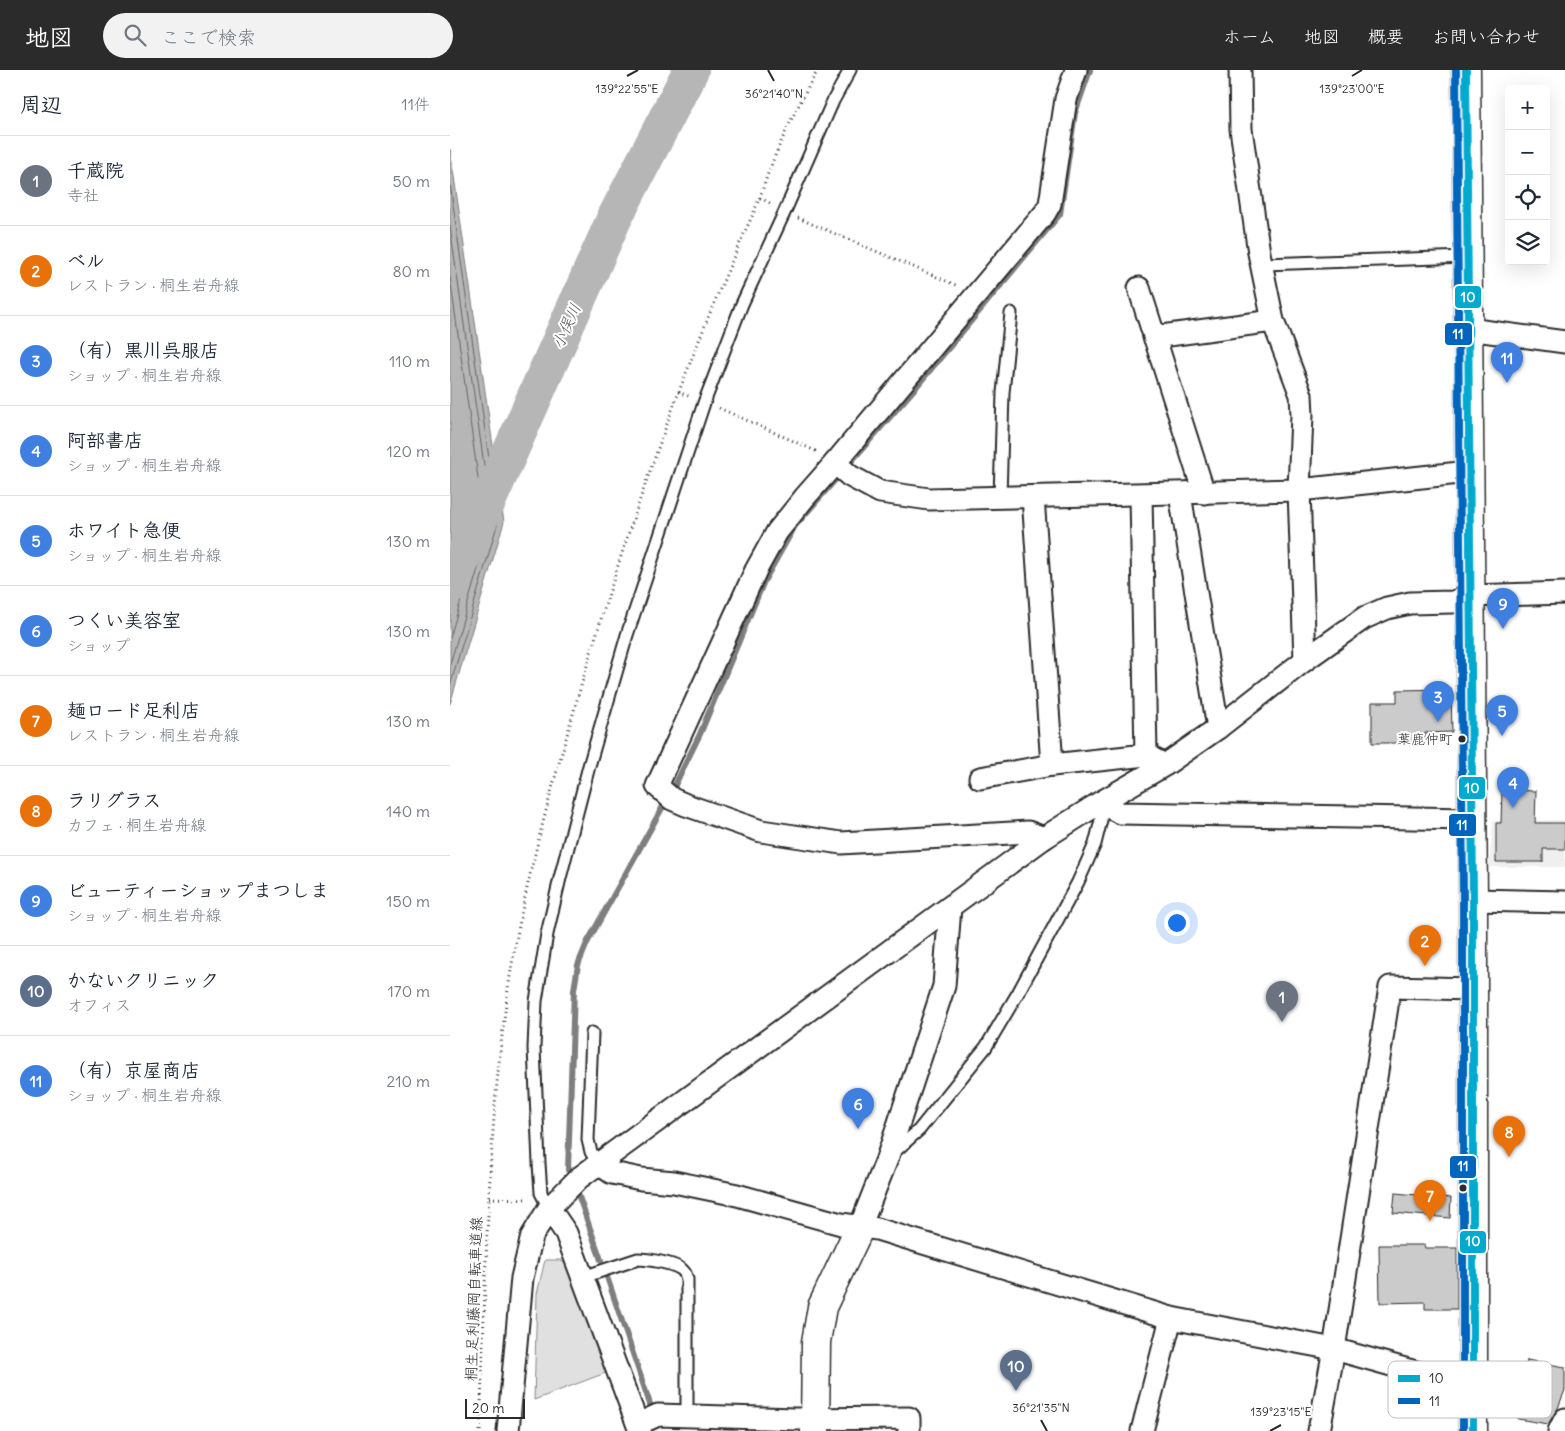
<!DOCTYPE html>
<html lang="ja">
<head>
<meta charset="utf-8">
<style>
	body { margin:0; font-family:Delius,"Klee One",sans-serif; background:#f2f2f3; color:#1f2937 }
	.controls { position:absolute; right:15px; top:15px; display:grid; overflow:hidden; border-radius:5px; box-shadow:0 5px 20px #0002 }
	.controls button { width:45px; height:45px; display:grid; place-items:center; padding:0; border:0; border-bottom:1px solid #e0e1e3; background:#fff; color:#1f2937; font:25px sans-serif }
	.scale { position:absolute; left:15px; bottom:12px; width:60px; box-sizing:border-box; padding-left:5px; border:2px solid #2b2b2b; border-top:0; font-size:14px; line-height:18px; white-space:nowrap; color:#2b2b2b; -webkit-text-stroke:4px #fff; paint-order:stroke }
	.you { position:absolute; left:726px; top:852px; width:18px; height:18px; margin:-12px; border:4px solid #fff; border-radius:50%; background:#1a73e8; box-shadow:0 0 0 8px #1a73e833 }
	.badge { display:grid; place-items:center; width:32px; height:32px; border-radius:50%; background:#2b2b2b; color:#fff; font-size:16px; font-weight:700 }
	.pin { position:absolute; translate:-50% -41px; filter:drop-shadow(0 1px 2px #0008) }
	.pin::after { content:''; position:absolute; top:26px; width:18px; height:15px; background:inherit; clip-path:polygon(0 0,100% 0,50% 100%) }
	.list { margin:0; padding:0; list-style:none }
	h2 { display:flex; justify-content:space-between; align-items:center; height:65px; margin:0; padding:0 20px; font-size:21px }
	h2 small { font-size:16px; font-weight:400; color:#747a83 }
	.list li { display:grid; grid-template-columns:32px 1fr auto; gap:15px; align-items:center; box-sizing:border-box; height:90px; padding:0 20px; border-top:1px solid #e0e1e3 }
	.list b { display:block; font-size:19px; white-space:nowrap }
	.list p { margin:0; font-size:16px; white-space:nowrap; color:#747a83 }
	.list em { font-size:16px; font-style:normal; color:#747a83 }
	.icon { flex:none; width:28px; height:28px; fill:none; stroke:currentColor; stroke-width:2; stroke-linecap:round; stroke-linejoin:round }
	.map { position:relative; flex:none; width:1115px; height:1361px; overflow:hidden }
	header { display:flex; align-items:center; gap:30px; box-sizing:border-box; height:70px; padding:0 25px; background:#2b2b2b; color:#fff }
	header strong { font-size:24px }
	nav { display:flex; gap:28px; margin-inline-start:auto; font-size:18px }
	.search { width:350px; height:45px; background:#f2f2f3; display:flex; align-items:center; gap:12px; box-sizing:border-box; padding:0 18px; border-radius:28px; color:#747a83; font-size:19px }
	main { display:flex }
	aside { flex:1; background:#fff }
	.map>svg:first-child { display:block }
</style>
</head>
<body>
<header>
<strong>地図</strong>
<div class="search"><svg class="icon" aria-label="search" viewBox="0 0 24 24"><circle cx="10" cy="10" r="6"/><path d="M15 15l6 6"/></svg>ここで検索</div>
<nav><a>ホーム</a><a>地図</a><a>概要</a><a>お問い合わせ</a></nav>
</header>
<main>
<aside>
<h2>周辺<small>11件</small></h2>
<ul class="list">
<li><span class="badge" style="background:#6b7280">1</span><div><b>千蔵院</b><p>寺社</p></div><em>50 m</em></li>
<li><span class="badge" style="background:#e8710a">2</span><div><b>ベル</b><p>レストラン · 桐生岩舟線</p></div><em>80 m</em></li>
<li><span class="badge" style="background:#3f7fe0">3</span><div><b>（有）黒川呉服店</b><p>ショップ · 桐生岩舟線</p></div><em>110 m</em></li>
<li><span class="badge" style="background:#3f7fe0">4</span><div><b>阿部書店</b><p>ショップ · 桐生岩舟線</p></div><em>120 m</em></li>
<li><span class="badge" style="background:#3f7fe0">5</span><div><b>ホワイト急便</b><p>ショップ · 桐生岩舟線</p></div><em>130 m</em></li>
<li><span class="badge" style="background:#3f7fe0">6</span><div><b>つくい美容室</b><p>ショップ</p></div><em>130 m</em></li>
<li><span class="badge" style="background:#e8710a">7</span><div><b>麺ロード足利店</b><p>レストラン · 桐生岩舟線</p></div><em>130 m</em></li>
<li><span class="badge" style="background:#e8710a">8</span><div><b>ラリグラス</b><p>カフェ · 桐生岩舟線</p></div><em>140 m</em></li>
<li><span class="badge" style="background:#3f7fe0">9</span><div><b>ビューティーショップまつしま</b><p>ショップ · 桐生岩舟線</p></div><em>150 m</em></li>
<li><span class="badge" style="background:#5c6f8a">10</span><div><b>かないクリニック</b><p>オフィス</p></div><em>170 m</em></li>
<li><span class="badge" style="background:#3f7fe0">11</span><div><b>（有）京屋商店</b><p>ショップ · 桐生岩舟線</p></div><em>210 m</em></li>
</ul>
</aside>
<div class="map">
<svg width="1115" height="1361" viewBox="0 0 1115 1361">
	<rect width="100%" height="100%" fill="#fff"/>
	<filter id="ink" filterUnits="userSpaceOnUse"><feTurbulence type="fractalNoise" baseFrequency=".02" numOctaves="2"/><feDisplacementMap in="SourceGraphic" scale="10" xChannelSelector="R" yChannelSelector="G"/><feConvolveMatrix kernelMatrix="1 2 1 2 8 2 1 2 1" color-interpolation-filters="sRGB"/></filter>
	<g filter="url(#ink)">
		<path fill="#efefef" d="M1115 750V797H1039L1043 751Z"/>
		<path fill="#e0e0e0" stroke="#868686" d="M95 1190H110L122 1198 158 1302 84 1330 87 1224Z"/>
		<path fill="#b6b6b6" stroke="#7e7e7e" d="M0 79 54 452 0 634Z"/>
		<g fill="none" stroke-linecap="round" stroke-linejoin="round">
			<g stroke="#636363" stroke-width="1">
				<path d="M0 113 48 452 0 616"/>
				<path d="M0 156 42 451 0 594"/>
				<path d="M0 207 34 451 0 568"/>
			</g>
			<g stroke="#7e7e7e" stroke-width="6">
				<path d="M224 717 250 664 314 511 345 456 466 317 610 144 625 43 640 0"/>
				<path d="M118 1100 124 920 128 895 137 873 216 731"/>
				<path d="M128 1124 151 1190"/>
				<path d="M157 1207 200 1334"/>
			</g>
			<path stroke="#b6b6b6" stroke-width="36" d="M0 517 164 149 241 0"/>
		</g>
		<g fill="#cbcbcb" stroke="#2b2b2b">
			<path d="M1001 619 1002 662 975 663V673H922V632H947V620Z"/>
			<path d="M1052 720 1086 721 1085 753H1115V779H1093V792H1046V753H1051Z"/>
			<path d="M945 1123 1001 1128 1000 1148 943 1143Z"/>
			<path d="M929 1175H974L975 1178H1007V1239H975V1232L930 1233Z"/>
			<path d="M1077 1290 1115 1297V1320L1108 1338 1098 1354 1068 1349Z"/>
		</g>
		<g fill="none" stroke-linecap="round" stroke-linejoin="round">
			<g stroke="#2b2b2b" stroke-width="15">
				<g id="service">
					<path d="M811 194 1017 187"/>
					<path d="M550 428 553 323 561 243"/>
					<path d="M142 963 138 1070 141 1082 148 1093"/>
					<path d="M442 1084 469 1060 536 977 568 923 628 812 645 774 651 750V732"/>
					<path d="M99 1138 91 1123 89 1093 84 978 86 931 97 864 110 808 139 696 177 565 254 333 292 234 335 141 383 31 400 0"/>
					<path d="M133 1207 188 1189C197 1189 223 1193 231 1199 234 1201 236 1205 237 1209V1345"/>
				</g>
			</g>
			<g stroke="#2b2b2b" stroke-width="25">
				<g id="minor">
					<path d="M790 0 791 59 809 183 823 251 851 325 852 345 849 420 855 590"/>
					<path d="M689 218 754 423"/>
					<path d="M1018 259 1115 272"/>
					<path d="M704 267 823 251"/>
					<path d="M385 393 400 406 430 422 479 429 849 420 1019 402"/>
					<path d="M730 424 768 658"/>
					<path d="M691 425 696 685"/>
					<path d="M583 427 602 695"/>
					<path d="M530 708 602 695 696 685 709 692"/>
					<path d="M651 732 670 743 1022 749"/>
					<path d="M594 768 578 762 391 773 311 761 236 735 222 729 207 716 306 500 327 462 355 427 385 393 595 143 600 134 616 29 626 0"/>
					<path d="M1023 830 1115 832"/>
					<path d="M148 1093 162 1103 191 1109 224 1112 287 1125 391 1154 427 1159 721 1248 884 1279 1023 1318"/>
					<path d="M99 1138 116 1163 190 1361"/>
					<path d="M410 1157 437 1089 494 916 500 837"/>
					<path d="M188 1354 208 1345 345 1349 459 1348V1361"/>
					<path d="M58 1361 72 1208 82 1166 99 1138 129 1108 594 768 651 732 715 695 768 658 855 590 914 548 937 538 960 533 1003 532 1020 526 1115 523"/>
					<path d="M692 1361 721 1248"/>
					<path d="M869 1361 884 1279 940 917 1023 919"/>
					<path d="M1109 1361 1115 1349"/>
				</g>
			</g>
			<g stroke="#2b2b2b" stroke-width="31">
				<path id="tertiary" d="M365 1361 366 1272 372 1237 410 1157"/>
			</g>
			<g stroke="#2b2b2b" stroke-width="31">
				<path id="primary" d="M1016 0 1023 830V1361"/>
			</g>
			<g stroke="#2b2b2b" stroke-width="3" stroke-dasharray="1 4" stroke-linecap="butt">
				<path d="M310 128 322 134"/>
				<path d="M348 148 508 216"/>
				<path d="M228 322 241 327"/>
				<path d="M269 338 368 382"/>
				<path d="M39 1128 79 1129"/>
				<path d="M30 1361C36 1207 37 1052 61 900 75 813 99 728 123 644 169 482 224 322 292 168 298 155 304 143 309 129 314 118 316 107 321 96 333 64 351 30 368 0"/>
			</g>
			<use href="#service" stroke="#fff" stroke-width="11"/>
			<use href="#minor" stroke="#fff" stroke-width="21"/>
			<use href="#tertiary" stroke="#fff" stroke-width="28"/>
			<use href="#primary" stroke="#fff" stroke-width="28"/>
			<g stroke="#fff" stroke-width="11">
				<path id="bus-1" d="M1016 0 1023 830V1361"/>
			</g>
			<g stroke="#fff" stroke-width="11">
				<path id="bus-2" d="M1006 0 1013 830V1361"/>
			</g>
			<use href="#bus-1" stroke="#00a9ce" stroke-width="8"/>
			<use href="#bus-2" stroke="#0065bd" stroke-width="8"/>
		</g>
	</g>
	<path fill="none" stroke="#2b2b2b" stroke-width="2" d="M318 0 324 11M177 6 188 0M902 6 912 0M591 1350 597 1361M820 1361 831 1355"/>
	<g fill="#2b2b2b" stroke="#fff" stroke-width="2">
		<circle cx="1012" cy="669" r="4.5"/>
		<circle cx="1013" cy="1118" r="4.5"/>
	</g>
	<g text-anchor="middle" stroke-width="4" stroke-linejoin="round" paint-order="stroke">
		<g font-size="14" fill="#2b2b2b" stroke="#fff" text-anchor="end">
			<text x="1003" y="674">葉鹿仲町</text>
		</g>
		<g font-size="15" fill="#2b2b2b" stroke="#fff">
			<text transform="translate(24 1229) rotate(-88)" y="5">桐生足利藤岡自転車道線</text>
		</g>
		<g font-size="16" font-style="italic" fill="#5c5c5c" stroke="#fff">
			<text transform="translate(116 256) rotate(-66)" y="6">小俣川</text>
		</g>
	</g>
	<rect x="938" y="1291" width="164" height="57" rx="8" fill="#fff" stroke="#bfbfbf" stroke-width="1"/>
	<rect x="948" y="1305" width="22" height="7" fill="#00a9ce"/>
	<rect x="948" y="1328" width="22" height="6" fill="#0065bd"/>
	<g font-size="14" fill="#2b2b2b">
		<text x="979" y="1313">10</text>
		<text x="979" y="1336">11</text>
	</g>
	<g font-size="12" text-anchor="middle" fill="#2b2b2b" stroke="#fff" stroke-width="4" stroke-linejoin="round" paint-order="stroke">
		<text x="177" y="23">139°22'55"E</text>
		<text x="902" y="23">139°23'00"E</text>
		<text x="324" y="28">36°21'40"N</text>
		<text x="591" y="1342">36°21'35"N</text>
		<text x="831" y="1346">139°23'15"E</text>
	</g>
	<g stroke="#fff" stroke-width="2">
		<rect x="1004" y="215" width="28" height="24" rx="5" fill="#00a9ce"/>
		<rect x="994" y="252" width="29" height="24" rx="5" fill="#0065bd"/>
		<rect x="1008" y="706" width="28" height="24" rx="5" fill="#00a9ce"/>
		<rect x="998" y="743" width="29" height="24" rx="5" fill="#0065bd"/>
		<rect x="999" y="1085" width="28" height="24" rx="5" fill="#0065bd"/>
		<rect x="1009" y="1160" width="28" height="24" rx="5" fill="#00a9ce"/>
	</g>
	<g font-size="14" text-anchor="middle" font-weight="bold" fill="#fff">
		<text x="1018" y="232">10</text>
		<text x="1008" y="269">11</text>
		<text x="1022" y="723">10</text>
		<text x="1012" y="760">11</text>
		<text x="1013" y="1101">11</text>
		<text x="1023" y="1176">10</text>
	</g>
</svg>
<div class="controls">
<button>+</button>
<button>−</button>
<button><svg class="icon" aria-label="locate" viewBox="0 0 24 24"><circle cx="12" cy="12" r="6"/><path d="M12 2v4M12 18v4M2 12h4M18 12h4"/></svg></button>
<button><svg class="icon" aria-label="layers" viewBox="0 0 24 24"><path d="M12 4l9 5-9 5-9-5zM3 14l9 5 9-5"/></svg></button>
</div>
<div class="scale">20 m</div>
<div class="you"></div>
<div class="pin badge" style="left:832px;top:952px;background:#6b7280">1</div>
<div class="pin badge" style="left:975px;top:896px;background:#e8710a">2</div>
<div class="pin badge" style="left:988px;top:652px;background:#3f7fe0">3</div>
<div class="pin badge" style="left:1063px;top:738px;background:#3f7fe0">4</div>
<div class="pin badge" style="left:1052px;top:666px;background:#3f7fe0">5</div>
<div class="pin badge" style="left:408px;top:1059px;background:#3f7fe0">6</div>
<div class="pin badge" style="left:980px;top:1151px;background:#e8710a">7</div>
<div class="pin badge" style="left:1059px;top:1087px;background:#e8710a">8</div>
<div class="pin badge" style="left:1053px;top:559px;background:#3f7fe0">9</div>
<div class="pin badge" style="left:566px;top:1321px;background:#5c6f8a">10</div>
<div class="pin badge" style="left:1057px;top:313px;background:#3f7fe0">11</div>
</div>
</main>
</body>
</html>
